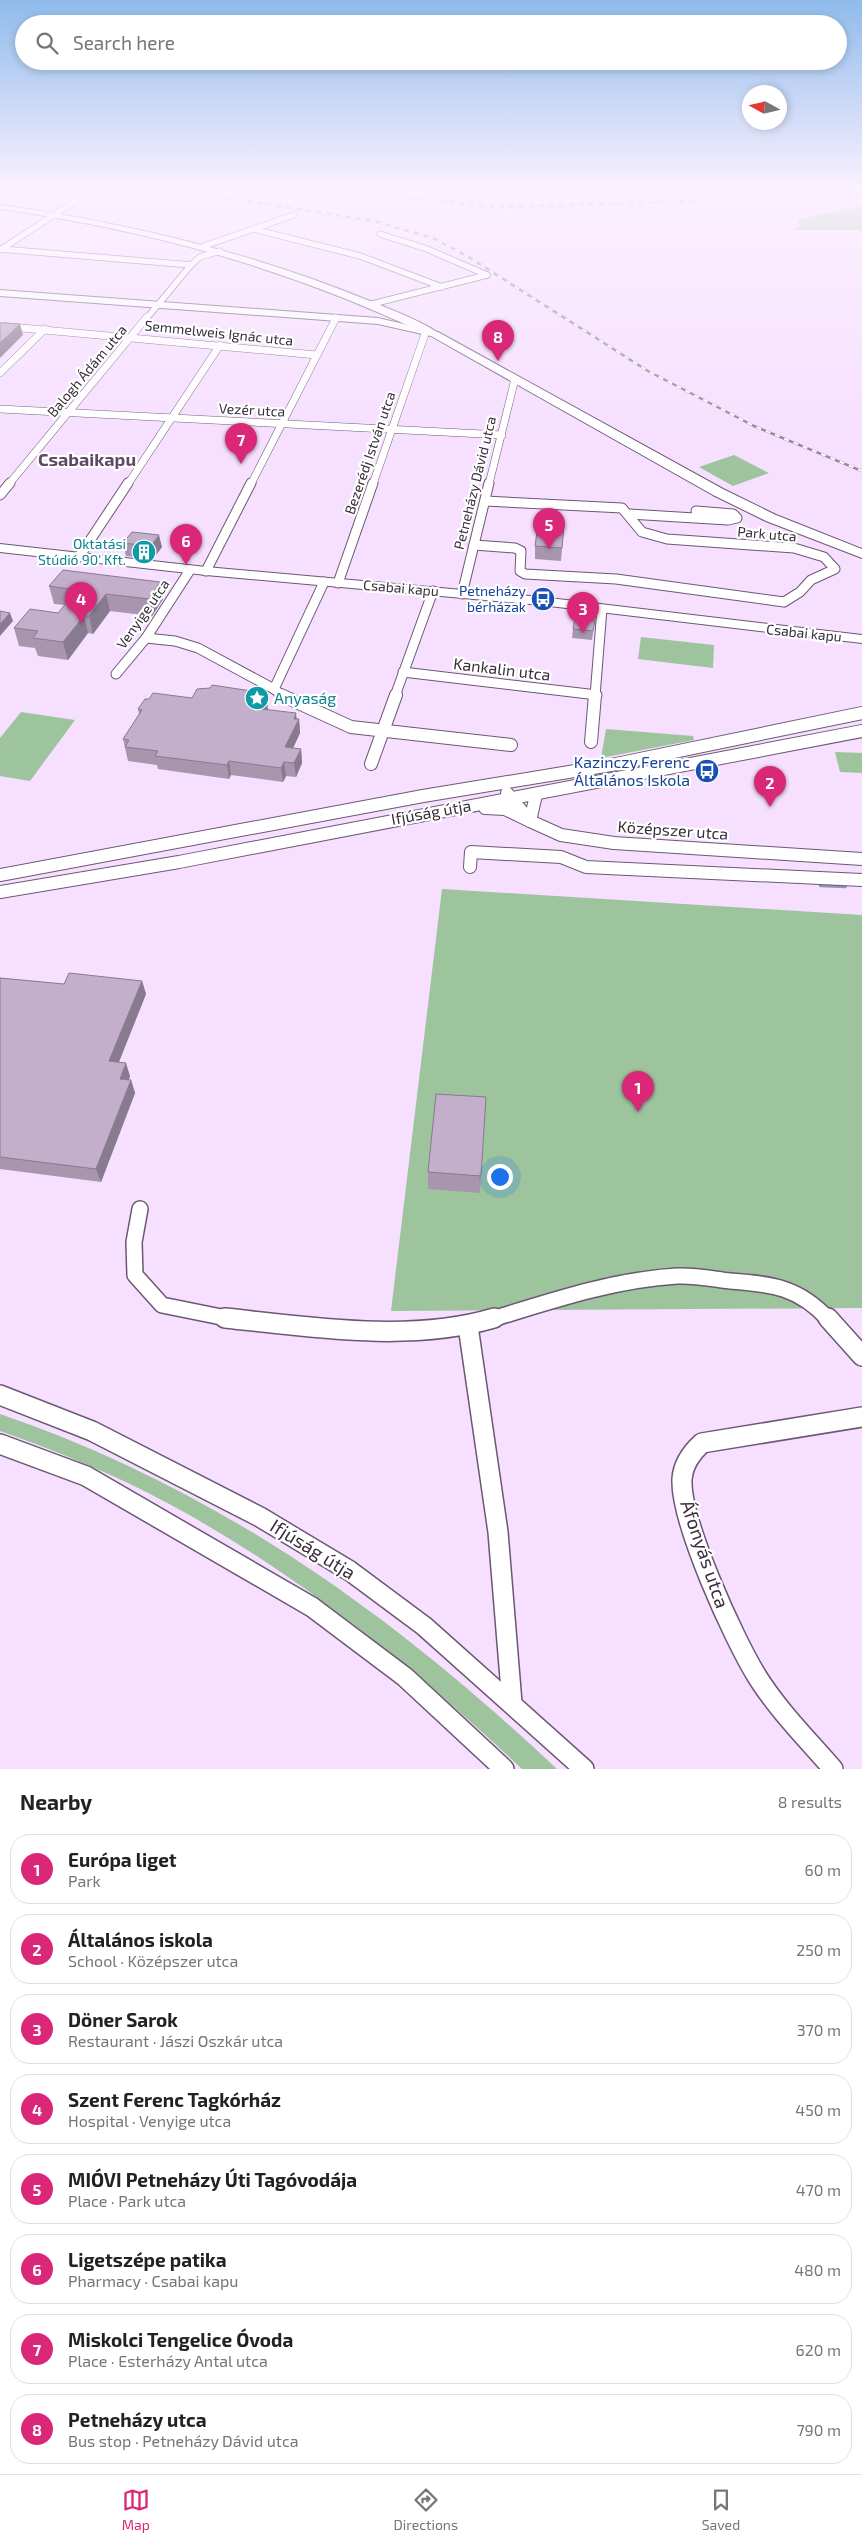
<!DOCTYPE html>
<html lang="en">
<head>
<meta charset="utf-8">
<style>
	body { margin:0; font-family:"Exo 2",sans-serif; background:#f6f6f6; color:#222 }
	.compass { position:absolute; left:742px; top:85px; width:45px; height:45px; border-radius:50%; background:#fff; box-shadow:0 2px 8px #0003; rotate:278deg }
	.you { position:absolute; left:499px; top:1176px; width:18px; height:18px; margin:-12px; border:4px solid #fff; border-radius:50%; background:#1a73e8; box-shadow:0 0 0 8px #1a73e833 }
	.badge { display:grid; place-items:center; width:32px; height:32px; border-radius:50%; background:#db2777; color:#fff; font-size:16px; font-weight:700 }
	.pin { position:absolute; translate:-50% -41px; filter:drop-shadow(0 1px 2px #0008) }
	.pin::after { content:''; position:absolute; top:26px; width:18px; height:15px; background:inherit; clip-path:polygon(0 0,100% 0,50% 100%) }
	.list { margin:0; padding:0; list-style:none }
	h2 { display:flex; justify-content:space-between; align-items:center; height:65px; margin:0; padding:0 20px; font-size:21px }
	h2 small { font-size:16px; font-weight:400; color:#767676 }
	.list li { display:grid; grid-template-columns:32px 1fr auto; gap:15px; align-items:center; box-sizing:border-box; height:70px; margin:0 10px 10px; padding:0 10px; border:1px solid #e0e0e0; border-radius:20px }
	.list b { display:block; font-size:19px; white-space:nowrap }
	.list p { margin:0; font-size:16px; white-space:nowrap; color:#767676 }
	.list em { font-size:16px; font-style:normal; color:#767676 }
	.icon { flex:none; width:28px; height:28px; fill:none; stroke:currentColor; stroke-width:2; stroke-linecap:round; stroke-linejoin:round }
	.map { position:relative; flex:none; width:862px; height:1769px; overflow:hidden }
	.search { position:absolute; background:#fff; box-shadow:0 2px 8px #0003; left:15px; right:15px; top:15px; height:55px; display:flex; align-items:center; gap:12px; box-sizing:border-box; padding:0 18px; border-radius:28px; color:#767676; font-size:19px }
	.sheet { height:705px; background:#fff }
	nav { display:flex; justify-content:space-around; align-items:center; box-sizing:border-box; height:70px; border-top:1px solid #e0e0e0; background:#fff; font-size:14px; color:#767676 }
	nav a { display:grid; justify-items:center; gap:2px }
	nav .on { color:#db2777 }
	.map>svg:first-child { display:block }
</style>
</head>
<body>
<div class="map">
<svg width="862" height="1769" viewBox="0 0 862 1769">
	<rect width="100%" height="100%" fill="#f6dfff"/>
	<g fill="#9ec49e">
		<path d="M862 206V230H792L801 225 796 220Z"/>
		<path d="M734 455 769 473 733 486 699 467Z"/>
		<path d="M641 637 714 645 713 668 638 659Z"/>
		<path d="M21 712 75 720 30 781 0 776V738Z"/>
		<path d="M606 729 693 736 694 740 601 758Z"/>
		<path d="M835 752 862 753V773L840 772Z"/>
		<path d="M442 889 862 915V1308L391 1311Z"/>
		<path d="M0 1414C218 1489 391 1613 557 1769H522C416 1669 301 1576 173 1506 118 1476 59 1452 0 1431Z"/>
	</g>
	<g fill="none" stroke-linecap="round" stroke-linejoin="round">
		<path stroke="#8798ba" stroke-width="4.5" d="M821 885 845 886"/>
		<g stroke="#6c5873" stroke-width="7">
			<g id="street-far5">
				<path d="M253 229 360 256 442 287"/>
				<path d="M380 234 427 249 487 275"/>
				<path d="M204 246 294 215"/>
				<path d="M0 249 191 265"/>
				<path d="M0 250 94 189"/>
				<path d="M372 304 487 275"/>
				<path d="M146 319 191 265 200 257 220 251"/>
			</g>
		</g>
		<g stroke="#6c5873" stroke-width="8">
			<g id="street-far4">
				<path d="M0 326 317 355"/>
				<path d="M0 373 45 329"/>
				<path d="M0 409 502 435"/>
				<path d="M9 484 147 317"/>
				<path d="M128 484 220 345"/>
				<path d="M251 484 336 318"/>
				<path d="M373 484 426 331"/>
				<path d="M489 484 515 379"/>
			</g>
		</g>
		<g stroke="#6c5873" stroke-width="11">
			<g id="street-far3">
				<path d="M0 495 10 483"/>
				<path d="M629 514 728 520 737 518 733 514 696 511"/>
				<path d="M474 545 515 548 521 551 520 571 525 574 616 579 784 602 800 592 811 580 835 569 824 557 794 548 667 539 642 532 622 508 485 501"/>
				<path d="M79 557 128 483"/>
				<path d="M206 571 251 483"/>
				<path d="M338 583 373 483"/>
				<path d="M462 594 489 483"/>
				<path d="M146 638 175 641 198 648 274 689 283 696"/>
				<path d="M403 672 597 695"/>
				<path d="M116 674 146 638 190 570"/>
				<path d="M274 689 324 582"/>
				<path d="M395 696 433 591"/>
				<path d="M595 696 602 609"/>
			</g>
		</g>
		<g stroke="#6c5873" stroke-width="14">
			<g id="street-far2">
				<path d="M281 695 351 727 511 745"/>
				<path d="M591 742 595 695"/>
				<path d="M371 764 396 695"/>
				<path d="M507 793 530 821 561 835 614 843 862 859"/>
				<path d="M485 808 505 809 530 821 536 795"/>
				<path d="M470 867 471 852 561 857 586 867 862 880"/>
				<path d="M0 875 423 796 611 765 862 713"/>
				<path d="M0 892 179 862 862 731"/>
			</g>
		</g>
		<g stroke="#6c5873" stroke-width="18">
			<g id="street-far1">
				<path d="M140 1209 134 1242 135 1275 162 1305 236 1320"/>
				<path d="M489 1320C551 1301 612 1280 677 1276 694 1275 713 1279 730 1281 772 1284 799 1287 829 1320"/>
			</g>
		</g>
		<g stroke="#6c5873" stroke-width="22">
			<g id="street">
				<path d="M225 1318C310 1327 410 1343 494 1318"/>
				<path d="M828 1318 862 1356"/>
				<path d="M468 1326 498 1532 512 1703"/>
				<path d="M0 1395 92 1431 260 1517 350 1571 424 1626 584 1769"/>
				<path d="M0 1444 86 1476 312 1607 405 1677 504 1769"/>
				<path d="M833 1769C807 1739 779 1711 758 1678 734 1640 680 1521 682 1479 683 1464 691 1453 702 1443L862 1417"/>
			</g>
		</g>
		<g stroke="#6c5873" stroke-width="2">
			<g id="secondary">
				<path d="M0 205C128 223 251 252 370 301 387 308 427 323 439 334L431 336C289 269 155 231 0 209Z"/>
				<path d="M0 544 206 567 541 597 862 635V643L541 605 206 575 0 552Z"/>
			</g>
		</g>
		<g stroke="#6c5873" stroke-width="2">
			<path id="primary" d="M0 290 378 318 438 332 723 489 776 515 862 549V558L766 521 713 495 431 336 378 324 0 296Z"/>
		</g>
		<use href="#street-far5" stroke="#fff" stroke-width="5.5"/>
		<use href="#street-far4" stroke="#fff" stroke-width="7"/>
		<use href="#street-far3" stroke="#fff" stroke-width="9"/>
		<use href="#street-far2" stroke="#fff" stroke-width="12"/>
		<use href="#street-far1" stroke="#fff" stroke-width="15"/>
		<use href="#street" stroke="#fff" stroke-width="19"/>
		<use href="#secondary" fill="#fff" fill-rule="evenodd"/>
		<use href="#primary" fill="#fff" fill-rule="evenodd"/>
		<g stroke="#98889e" stroke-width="2.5">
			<g id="rail">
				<path d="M173 189 374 221 433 238 467 256 648 371 754 426 862 471"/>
				<path d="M335 189 496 207 695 201"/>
				<path d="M761 195H862"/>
			</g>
		</g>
		<use href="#rail" stroke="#fff" stroke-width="2" stroke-dasharray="5" stroke-linecap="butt"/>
	</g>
	<g fill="#a896af">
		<path d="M564 526 561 561 535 559V546Z"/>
		<path d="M123 543 162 547 153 559 126 556Z"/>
		<path d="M160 582 163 599 152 616 110 611 93 634 88 633 68 660 38 656 35 648 19 646 14 628 58 613 65 605 54 604 49 586Z"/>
		<path d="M595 620 592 640 572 638 573 629Z"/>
		<path d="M258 696H261L262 699H267L268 710 299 719 300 733 293 748 301 749 302 763 296 777 286 776 283 782 231 775 229 779 158 769 157 765 128 761 123 739 139 714 138 709 149 699Z"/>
		<path d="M0 978 64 984 142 981 146 994 119 1062 130 1076 129 1080H131L135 1093 101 1182 0 1169Z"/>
		<path d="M486 1097 480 1193 428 1189V1172Z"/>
	</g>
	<g fill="#887a8f">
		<path d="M20 324 23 335 0 358V343Z"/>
		<path d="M159 535 162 547 153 559 151 546Z"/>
		<path d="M160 582 163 599 152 616 149 599Z"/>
		<path d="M106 594 110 611 93 634 89 616Z"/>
		<path d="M10 613 13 621 0 636V624Z"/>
		<path d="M84 616 88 633 68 660 63 642Z"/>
		<path d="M261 696 263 707 267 699 268 713 264 723 260 698Z"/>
		<path d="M296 713 297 722 299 719 300 733 287 761 285 747 294 719Z"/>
		<path d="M301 749 302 763 296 777 294 763Z"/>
		<path d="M229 761 231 775 229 779 227 765Z"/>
		<path d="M284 762 286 776 283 782 281 768Z"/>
		<path d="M142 981 146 994 114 1074 109 1061Z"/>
		<path d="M126 1063 130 1076 124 1092 120 1079Z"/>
		<path d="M131 1080 135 1093 101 1182 96 1169Z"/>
	</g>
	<g fill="#c3aecc" stroke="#887a8f">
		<path d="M0 323 20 324 0 343Z"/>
		<path d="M538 525 564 526 562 548 535 546Z"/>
		<path d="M132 532 159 535 151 546 123 543Z"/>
		<path d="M63 570 160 582 149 599 106 594 89 616H84L63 642 33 638 38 631 14 628 30 609 58 613 77 590 49 586Z"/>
		<path d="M0 611 10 613 0 624Z"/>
		<path d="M575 618 595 620 593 631 573 629Z"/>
		<path d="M212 685 258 692 256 695 261 696 260 698 267 699 262 709 296 713 294 719H299L285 747 301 749 294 763 284 762 281 768 229 761 227 765 155 756 158 751 125 747 129 740 123 739 142 710 138 709 145 699H149L153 693 192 698 197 689 210 688Z"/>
		<path d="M69 973 142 981 109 1061 126 1063 120 1079 131 1080 96 1169 0 1157V978L64 984Z"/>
		<path d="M436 1094 486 1097 481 1176 428 1172Z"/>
	</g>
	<linearGradient id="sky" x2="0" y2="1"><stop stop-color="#8fbbec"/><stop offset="0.43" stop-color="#fbf1ff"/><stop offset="1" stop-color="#fbf1ff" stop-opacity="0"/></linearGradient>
	<rect width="862" height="437" fill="url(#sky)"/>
	<defs>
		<g id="building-disc" transform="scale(1.25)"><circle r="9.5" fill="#0f9aa8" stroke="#fff"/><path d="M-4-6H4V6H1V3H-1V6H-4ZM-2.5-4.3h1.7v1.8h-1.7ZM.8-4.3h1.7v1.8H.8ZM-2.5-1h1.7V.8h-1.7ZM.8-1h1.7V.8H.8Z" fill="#fff"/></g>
		<g id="bus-disc" transform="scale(1.25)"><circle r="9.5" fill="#1a4fb4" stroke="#fff"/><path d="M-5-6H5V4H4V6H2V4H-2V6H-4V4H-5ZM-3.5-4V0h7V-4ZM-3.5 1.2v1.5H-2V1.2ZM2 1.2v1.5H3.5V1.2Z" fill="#fff"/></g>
		<g id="sight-disc" transform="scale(1.25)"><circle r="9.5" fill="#0f9aa8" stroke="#fff"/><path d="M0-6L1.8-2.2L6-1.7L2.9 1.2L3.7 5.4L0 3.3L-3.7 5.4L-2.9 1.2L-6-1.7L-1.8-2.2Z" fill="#fff"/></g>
	</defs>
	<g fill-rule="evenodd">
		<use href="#building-disc" x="144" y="552"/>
		<use href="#bus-disc" x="543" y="599"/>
		<use href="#sight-disc" x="257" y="698"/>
		<use href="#bus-disc" x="707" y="771"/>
	</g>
	<g text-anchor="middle" stroke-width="4.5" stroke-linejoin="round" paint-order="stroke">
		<g font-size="14" fill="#372e3a" stroke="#fff">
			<text transform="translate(219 333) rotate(6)" y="5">Semmelweis Ignác utca</text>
			<text transform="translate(87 371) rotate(-50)" y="5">Balogh Ádám utca</text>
			<text transform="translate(252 410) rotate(3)" y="5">Vezér utca</text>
			<text transform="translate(370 453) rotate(-71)" y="5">Bezerédj István utca</text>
			<text transform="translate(475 483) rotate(-76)" y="5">Petneházy Dávid utca</text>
			<text transform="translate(767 534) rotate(5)" y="5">Park utca</text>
			<text transform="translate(401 588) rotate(5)" y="5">Csabai kapu</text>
			<text transform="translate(143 614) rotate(-55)" y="5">Venyige utca</text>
			<text transform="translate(804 633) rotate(6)" y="5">Csabai kapu</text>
		</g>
		<g font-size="14" fill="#0d838f" stroke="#fff" text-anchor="end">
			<text x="126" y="549">Oktatási<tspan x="126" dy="16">Stúdió 90' Kft.</tspan></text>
		</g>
		<g font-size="14" fill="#164399" stroke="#fff" text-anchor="end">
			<text x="526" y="596">Petneházy<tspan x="526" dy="16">bérházak</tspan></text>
		</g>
		<g font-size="16" fill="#372e3a" stroke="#fff">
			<text transform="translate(502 669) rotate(7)" y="6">Kankalin utca</text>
			<text transform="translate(431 812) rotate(-10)" y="6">Ifjúság útja</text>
			<text transform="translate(673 830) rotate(4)" y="6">Középszer utca</text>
		</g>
		<g font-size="16" fill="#0d838f" stroke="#fff" text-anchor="start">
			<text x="274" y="704">Anyaság</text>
		</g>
		<g font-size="16" fill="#164399" stroke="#fff" text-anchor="end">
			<text x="690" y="768">Kazinczy Ferenc<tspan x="690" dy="18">Általános Iskola</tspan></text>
		</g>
		<g font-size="18" font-weight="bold" fill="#5e4b66" stroke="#fff">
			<text x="87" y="466">Csabaikapu</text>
		</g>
		<g font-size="19" fill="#372e3a" stroke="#fff">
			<text transform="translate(313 1549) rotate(32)" y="7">Ifjúság útja</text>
			<text transform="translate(705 1554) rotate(71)" y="7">Áfonyás utca</text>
		</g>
	</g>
</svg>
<svg class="compass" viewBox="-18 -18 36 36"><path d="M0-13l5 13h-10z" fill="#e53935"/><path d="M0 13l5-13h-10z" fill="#767676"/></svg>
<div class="you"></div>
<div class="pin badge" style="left:638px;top:1112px">1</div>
<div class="pin badge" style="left:770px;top:807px">2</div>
<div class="pin badge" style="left:583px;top:633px">3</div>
<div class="pin badge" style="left:81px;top:623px">4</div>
<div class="pin badge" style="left:549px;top:549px">5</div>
<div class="pin badge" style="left:186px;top:565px">6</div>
<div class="pin badge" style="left:241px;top:464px">7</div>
<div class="pin badge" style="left:498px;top:361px">8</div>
<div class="search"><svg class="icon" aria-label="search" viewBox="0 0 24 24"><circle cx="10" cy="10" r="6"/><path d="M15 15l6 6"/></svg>Search here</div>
</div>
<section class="sheet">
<h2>Nearby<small>8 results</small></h2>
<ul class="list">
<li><span class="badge">1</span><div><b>Európa liget</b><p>Park</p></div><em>60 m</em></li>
<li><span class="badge">2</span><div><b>Általános iskola</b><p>School · Középszer utca</p></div><em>250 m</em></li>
<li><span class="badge">3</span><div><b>Döner Sarok</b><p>Restaurant · Jászi Oszkár utca</p></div><em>370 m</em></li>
<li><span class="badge">4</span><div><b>Szent Ferenc Tagkórház</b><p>Hospital · Venyige utca</p></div><em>450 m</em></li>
<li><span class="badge">5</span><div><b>MIÓVI Petneházy Úti Tagóvodája</b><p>Place · Park utca</p></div><em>470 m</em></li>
<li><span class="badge">6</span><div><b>Ligetszépe patika</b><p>Pharmacy · Csabai kapu</p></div><em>480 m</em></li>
<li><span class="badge">7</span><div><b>Miskolci Tengelice Óvoda</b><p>Place · Esterházy Antal utca</p></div><em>620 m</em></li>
<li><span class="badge">8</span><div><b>Petneházy utca</b><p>Bus stop · Petneházy Dávid utca</p></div><em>790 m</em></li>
</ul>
</section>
<nav>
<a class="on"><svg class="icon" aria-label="map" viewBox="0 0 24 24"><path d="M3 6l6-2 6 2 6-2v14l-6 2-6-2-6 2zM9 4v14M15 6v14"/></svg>Map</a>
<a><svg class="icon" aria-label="directions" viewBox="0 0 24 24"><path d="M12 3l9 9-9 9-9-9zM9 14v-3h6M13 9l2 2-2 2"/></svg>Directions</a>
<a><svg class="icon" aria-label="saved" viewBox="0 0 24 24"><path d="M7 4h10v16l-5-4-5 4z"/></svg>Saved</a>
</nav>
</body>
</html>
